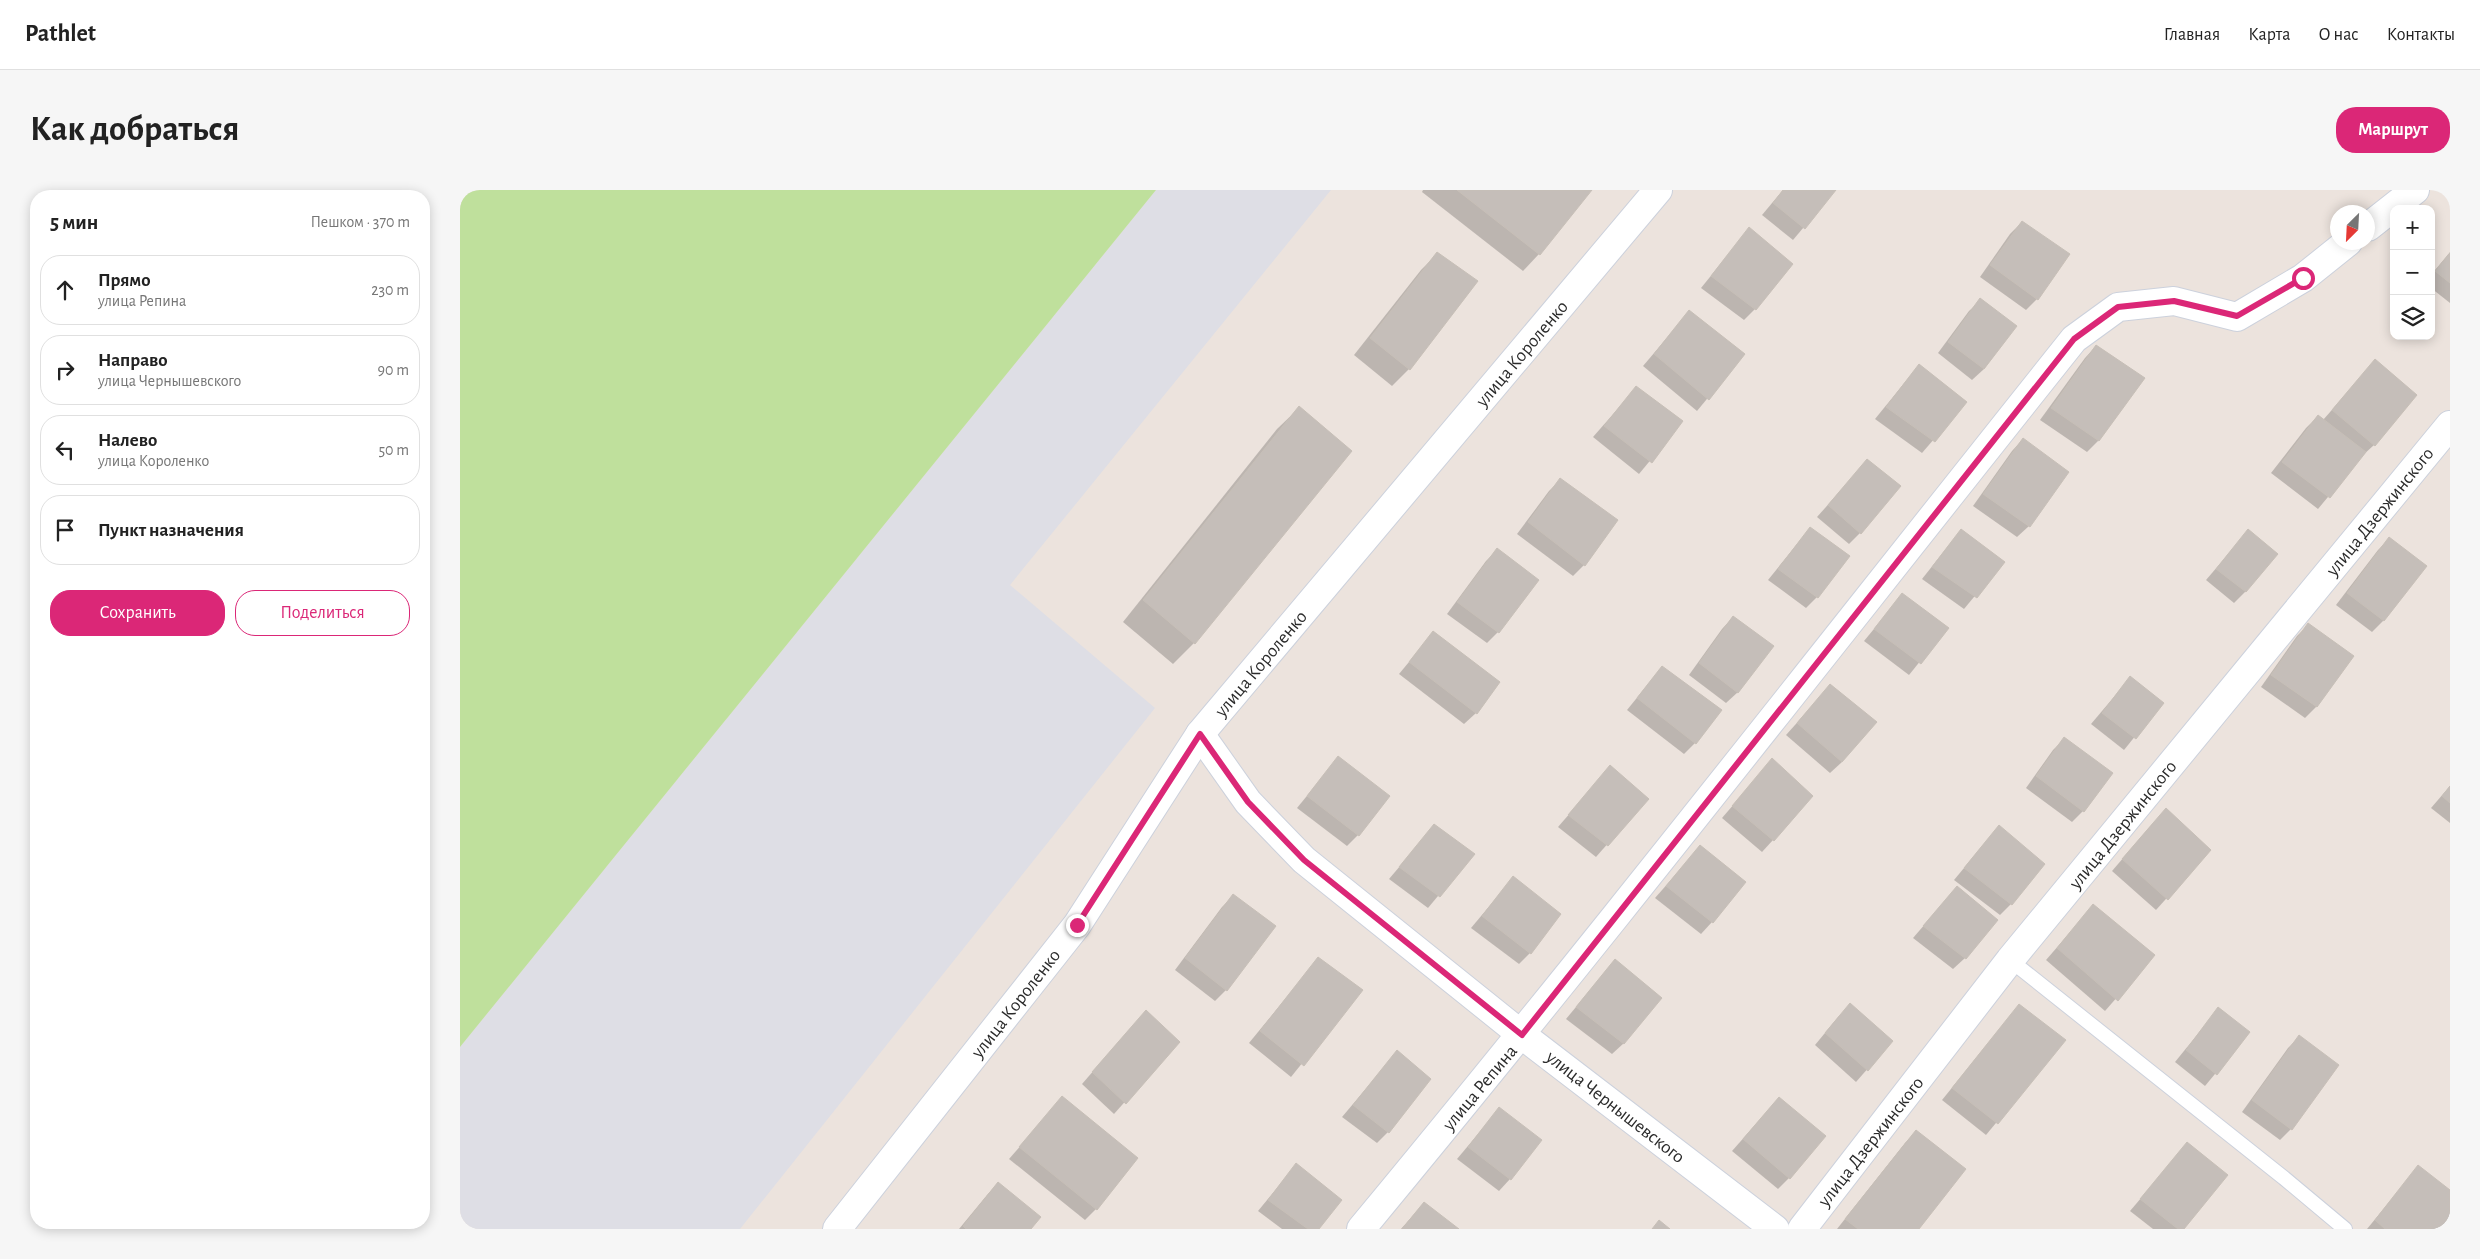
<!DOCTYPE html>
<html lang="ru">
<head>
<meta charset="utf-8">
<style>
	body { margin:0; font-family:"Alegreya Sans",sans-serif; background:#f6f6f6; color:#222 }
	.controls { position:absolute; right:15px; top:15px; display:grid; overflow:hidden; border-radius:10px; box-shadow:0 2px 12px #0003 }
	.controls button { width:45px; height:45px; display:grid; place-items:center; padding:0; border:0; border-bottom:1px solid #e0e0e0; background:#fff; color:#222; font:25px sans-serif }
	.compass { position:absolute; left:1870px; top:15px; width:45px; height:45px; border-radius:50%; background:#fff; box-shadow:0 2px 12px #0003; rotate:204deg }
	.stop { position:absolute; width:15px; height:15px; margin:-11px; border:4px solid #db2777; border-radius:50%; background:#fff }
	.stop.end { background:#db2777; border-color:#fff; box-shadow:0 1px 5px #0008 }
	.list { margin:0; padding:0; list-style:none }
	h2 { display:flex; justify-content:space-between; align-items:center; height:65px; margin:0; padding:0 20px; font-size:21px }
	h2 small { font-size:16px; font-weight:400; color:#767676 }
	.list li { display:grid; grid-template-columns:32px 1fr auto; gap:15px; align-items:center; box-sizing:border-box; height:70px; margin:0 10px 10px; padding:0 10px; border:1px solid #e0e0e0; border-radius:20px }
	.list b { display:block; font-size:19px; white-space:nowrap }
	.list p { margin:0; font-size:16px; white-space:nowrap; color:#767676 }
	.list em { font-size:16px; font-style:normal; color:#767676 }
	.actions { display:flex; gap:10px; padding:15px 20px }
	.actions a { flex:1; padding:11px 0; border:1px solid #db2777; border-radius:20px; text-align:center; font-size:18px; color:#db2777 }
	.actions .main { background:#db2777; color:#fff }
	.icon { flex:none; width:28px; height:28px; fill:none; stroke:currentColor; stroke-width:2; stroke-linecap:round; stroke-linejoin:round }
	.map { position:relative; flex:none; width:1990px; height:1039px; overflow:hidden; border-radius:20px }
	header { display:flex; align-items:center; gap:30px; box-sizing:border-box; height:70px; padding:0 25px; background:#fff; border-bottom:1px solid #e0e0e0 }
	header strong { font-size:24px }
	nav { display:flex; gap:28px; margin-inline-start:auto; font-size:18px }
	.intro { display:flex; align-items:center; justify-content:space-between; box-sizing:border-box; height:120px; padding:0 30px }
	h1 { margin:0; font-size:35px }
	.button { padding:12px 22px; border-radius:20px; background:#db2777; color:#fff; font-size:18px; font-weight:700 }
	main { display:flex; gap:30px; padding:0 30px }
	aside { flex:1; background:#fff; border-radius:20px; box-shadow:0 2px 12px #0003 }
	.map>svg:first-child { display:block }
</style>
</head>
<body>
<header>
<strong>Pathlet</strong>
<nav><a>Главная</a><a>Карта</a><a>О нас</a><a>Контакты</a></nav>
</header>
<div class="intro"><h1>Как добраться</h1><a class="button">Маршрут</a></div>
<main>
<aside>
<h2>5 мин<small>Пешком · 370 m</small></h2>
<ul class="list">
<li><svg class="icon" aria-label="ahead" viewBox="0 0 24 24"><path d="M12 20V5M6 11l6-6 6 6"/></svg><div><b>Прямо</b><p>улица Репина</p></div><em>230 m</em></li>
<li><svg class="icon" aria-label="right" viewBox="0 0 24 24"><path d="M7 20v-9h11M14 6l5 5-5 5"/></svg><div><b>Направо</b><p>улица Чернышевского</p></div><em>90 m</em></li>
<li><svg class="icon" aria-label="left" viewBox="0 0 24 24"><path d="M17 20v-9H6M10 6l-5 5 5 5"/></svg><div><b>Налево</b><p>улица Короленко</p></div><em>50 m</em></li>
<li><svg class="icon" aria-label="arrive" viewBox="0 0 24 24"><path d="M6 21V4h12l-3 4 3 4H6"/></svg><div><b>Пункт назначения</b></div></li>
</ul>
<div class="actions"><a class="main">Сохранить</a><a>Поделиться</a></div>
</aside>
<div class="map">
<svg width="1990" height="1039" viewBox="0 0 1990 1039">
	<rect width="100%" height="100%" fill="#ece3dd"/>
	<path fill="#dedee5" d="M696 0H871L550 395 695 518 280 1039H0V857Z"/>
	<path fill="#bfe09c" d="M0 0H696L0 857Z"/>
	<g fill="#0003">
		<path d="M963 0H1130L1079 64 1063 81 962 2Z"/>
		<path d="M1323 0H1375L1333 50 1302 25Z"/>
		<path d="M1562 32 1577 109 1566 120 1520 87 1550 44Z"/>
		<path d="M1289 39 1295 119 1284 130 1241 98Z"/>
		<path d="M1990 62V113L1971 98V85Z"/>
		<path d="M978 63 949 179 932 196 894 165 961 80Z"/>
		<path d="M1521 110 1555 136 1524 179 1512 190 1478 163 1509 121Z"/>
		<path d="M1229 122 1284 164 1237 221 1183 176Z"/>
		<path d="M1636 156 1683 188 1638 251 1627 262 1580 230 1625 168Z"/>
		<path d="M1915 171 1914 255 1902 266 1858 319 1811 283 1846 238 1858 226 1863 230Z"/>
		<path d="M1459 175 1506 212 1462 263 1415 229Z"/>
		<path d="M1176 198 1222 232 1179 284 1133 247Z"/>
		<path d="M839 218 734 453 713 474 663 432 817 239Z"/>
		<path d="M1563 249 1569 336 1557 347 1513 316 1552 261Z"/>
		<path d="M1407 271 1400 343 1389 354 1357 327Z"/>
		<path d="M1100 290 1156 331 1124 375 1113 386 1057 344 1089 301Z"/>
		<path d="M1350 338 1357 407 1346 418 1308 390Z"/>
		<path d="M1501 340 1543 372 1504 419 1462 389Z"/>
		<path d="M1788 341 1786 401 1774 413 1746 390Z"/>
		<path d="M1929 349 1923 431 1912 442 1876 415 1918 360Z"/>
		<path d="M1038 359V442L1027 453 987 424 1026 371Z"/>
		<path d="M1442 405 1487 438 1449 485 1404 451Z"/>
		<path d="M1273 427 1278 502 1266 513 1229 485 1262 439Z"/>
		<path d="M1848 435 1856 517 1845 528 1801 497 1837 446Z"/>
		<path d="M973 443 1016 523 1004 534 939 484Z"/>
		<path d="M1202 477 1235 553 1224 564 1167 520Z"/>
		<path d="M1670 488 1702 513 1664 560 1631 534Z"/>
		<path d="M1370 496 1382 572 1370 583 1326 545Z"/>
		<path d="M1604 549 1623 621 1612 632 1566 598 1593 560Z"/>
		<path d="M878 568 898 645 887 656 837 618Z"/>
		<path d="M1312 570 1313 650 1302 662 1262 628Z"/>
		<path d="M1150 577 1187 609 1136 667 1098 637Z"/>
		<path d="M1990 596V633L1971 618Z"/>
		<path d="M1695 631 1750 660 1696 720 1652 681Z"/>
		<path d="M974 636 1013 664 968 718 929 689Z"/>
		<path d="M1539 636 1551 714 1540 725 1494 690Z"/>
		<path d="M1240 657 1252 732 1241 744 1195 708Z"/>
		<path d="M1053 688 1070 763 1059 774 1011 738Z"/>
		<path d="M1497 697 1505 768 1493 779 1453 748Z"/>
		<path d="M774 705 766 800 755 811 715 780 762 717Z"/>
		<path d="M1633 716 1694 765 1645 821 1586 770Z"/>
		<path d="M858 769 901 800 831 887 789 853Z"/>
		<path d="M1155 770 1164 853 1152 864 1106 829Z"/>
		<path d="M1559 815 1604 851 1526 945 1482 910Z"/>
		<path d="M1759 818 1789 843 1745 896 1715 872Z"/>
		<path d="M1379 826 1432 851 1396 892 1355 855Z"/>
		<path d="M675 833 718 852 654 924 622 894Z"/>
		<path d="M1839 847 1831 939 1820 950 1782 922 1828 858Z"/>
		<path d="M937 862 928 942 917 953 882 927Z"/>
		<path d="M602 908 636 1019 625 1030 549 969Z"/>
		<path d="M1319 908 1329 988 1318 999 1272 961Z"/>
		<path d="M1039 919 1050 989 1039 1001 997 969Z"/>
		<path d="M1456 942 1457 1039H1377L1445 953Z"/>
		<path d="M1728 953 1722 1039H1693L1670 1021Z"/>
		<path d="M836 975 858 1039H822L798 1021Z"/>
		<path d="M1958 977 1990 1001V1035L1987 1039H1907Z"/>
		<path d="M538 993 569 1039H499L527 1005Z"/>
		<path d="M964 1013 997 1039H941Z"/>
	</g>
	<g fill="#c5beb9" stroke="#c7bfb7">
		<path d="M997 0H1132L1080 65Z"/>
		<path d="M1323 0H1376L1345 39 1313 13Z"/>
		<path d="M1562 31 1610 64 1578 110 1530 75Z"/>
		<path d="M1289 37 1333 74 1296 120 1251 86Z"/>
		<path d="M977 62 1018 91 950 180 910 148Z"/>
		<path d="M1990 63V93L1975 81Z"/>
		<path d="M1520 108 1557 136 1524 179 1488 152Z"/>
		<path d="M1229 120 1285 164 1249 210 1194 164Z"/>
		<path d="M1636 155 1685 188 1639 251 1591 218Z"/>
		<path d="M1915 169 1957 205 1915 256 1872 220Z"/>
		<path d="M1459 174 1507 212 1475 252 1426 217Z"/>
		<path d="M1176 196 1223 231 1192 273 1144 236Z"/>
		<path d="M839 216 892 261 735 454 683 410Z"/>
		<path d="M1858 225 1906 262 1870 308 1822 272Z"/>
		<path d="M1563 248 1609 282 1570 337 1523 304Z"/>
		<path d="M1407 269 1441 296 1401 344 1368 315Z"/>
		<path d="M1100 288 1158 330 1125 376 1068 332Z"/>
		<path d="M1350 337 1390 366 1358 408 1318 379Z"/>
		<path d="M1501 339 1545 372 1517 408 1472 377Z"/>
		<path d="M1788 339 1818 364 1786 402 1756 379Z"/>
		<path d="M1929 347 1967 376 1924 431 1887 403Z"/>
		<path d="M1037 358 1079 390 1039 443 997 412Z"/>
		<path d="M1442 403 1489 438 1461 474 1414 439Z"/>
		<path d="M1273 426 1314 456 1278 503 1239 473Z"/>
		<path d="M1848 433 1894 466 1857 517 1811 485Z"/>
		<path d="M973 441 1040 492 1017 524 949 472Z"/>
		<path d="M1202 476 1262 520 1236 554 1177 508Z"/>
		<path d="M1670 486 1704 513 1676 549 1642 523Z"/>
		<path d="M1370 494 1417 532 1382 572 1337 533Z"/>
		<path d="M1604 547 1653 583 1624 622 1576 586Z"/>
		<path d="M878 566 930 606 899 646 847 606Z"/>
		<path d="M1312 568 1353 606 1314 651 1272 616Z"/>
		<path d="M1150 575 1189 609 1148 656 1108 625Z"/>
		<path d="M1990 596V613L1982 606Z"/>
		<path d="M1706 618 1751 660 1708 710 1662 669Z"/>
		<path d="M974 634 1015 664 980 707 939 677Z"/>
		<path d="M1539 635 1585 674 1552 715 1504 678Z"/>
		<path d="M1240 655 1286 692 1253 733 1206 696Z"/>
		<path d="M1053 686 1101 724 1071 764 1022 726Z"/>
		<path d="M1497 696 1538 730 1506 769 1463 736Z"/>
		<path d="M773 704 816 736 767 801 725 768Z"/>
		<path d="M1633 714 1695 765 1658 811 1597 758Z"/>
		<path d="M858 767 903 800 844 876 800 841Z"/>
		<path d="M1155 769 1202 808 1164 854 1116 817Z"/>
		<path d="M1390 813 1433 851 1408 881 1365 843Z"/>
		<path d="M1559 814 1606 850 1538 934 1492 898Z"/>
		<path d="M1758 817 1790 842 1757 885 1726 860Z"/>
		<path d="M686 820 720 852 666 914 632 882Z"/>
		<path d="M1839 845 1879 875 1832 940 1792 910Z"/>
		<path d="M937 860 971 889 929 943 893 915Z"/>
		<path d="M602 906 678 968 637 1020 559 957Z"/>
		<path d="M1319 907 1366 946 1330 989 1283 949Z"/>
		<path d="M1039 917 1082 950 1051 990 1008 957Z"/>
		<path d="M1456 940 1506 979 1459 1039H1398L1385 1029Z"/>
		<path d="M1727 952 1768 985 1724 1039H1718L1680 1009Z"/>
		<path d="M836 973 882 1010 859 1039H848L808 1010Z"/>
		<path d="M1958 975 1990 1000V1037L1989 1039H1925L1915 1030Z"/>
		<path d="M538 992 581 1027 571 1039H506L503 1036Z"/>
		<path d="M964 1012 999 1039H942Z"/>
		<path d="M1199 1030 1210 1039H1192Z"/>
	</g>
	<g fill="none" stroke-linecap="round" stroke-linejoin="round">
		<g stroke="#ccd1dc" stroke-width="16">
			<path id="service" d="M1550 770 1824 988 1885 1039"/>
		</g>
		<g stroke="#ccd1dc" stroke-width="30">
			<g id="minor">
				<path d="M1908 37 1955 0"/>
				<path d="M740 544 788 612 844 670 1062 845 1315 1039"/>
				<path d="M377 1039 617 735 740 544 1198 0"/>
				<path d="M901 1039C1144 746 1377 446 1614 149L1658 117 1714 111 1777 127 1843 88 1888 52"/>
				<path d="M1342 1039 1550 770 1990 235"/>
			</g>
		</g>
		<use href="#service" stroke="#fff" stroke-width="14"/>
		<use href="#minor" stroke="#fff" stroke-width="28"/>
	</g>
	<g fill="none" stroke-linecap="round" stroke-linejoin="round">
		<path stroke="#db2777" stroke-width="6" d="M617 735 740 544 788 612 844 670 1062 845 1614 149 1658 117 1714 111 1777 126 1843 88"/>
	</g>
	<g text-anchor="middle" stroke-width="4.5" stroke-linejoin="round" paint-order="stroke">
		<g font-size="19" fill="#2b2b2b" stroke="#fff">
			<text transform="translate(1061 163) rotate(-50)" y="7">улица Короленко</text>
			<text transform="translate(1919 321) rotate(-51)" y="7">улица Дзержинского</text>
			<text transform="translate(800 473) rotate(-50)" y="7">улица Короленко</text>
			<text transform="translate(1662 634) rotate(-51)" y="7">улица Дзержинского</text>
			<text transform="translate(555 813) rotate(-52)" y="7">улица Короленко</text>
			<text transform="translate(1019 897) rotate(-50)" y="7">улица Репина</text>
			<text transform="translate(1156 916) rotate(38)" y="7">улица Чернышевского</text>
			<text transform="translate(1410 951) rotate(-52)" y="7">улица Дзержинского</text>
		</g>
	</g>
</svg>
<div class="controls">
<button>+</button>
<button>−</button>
<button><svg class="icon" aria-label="layers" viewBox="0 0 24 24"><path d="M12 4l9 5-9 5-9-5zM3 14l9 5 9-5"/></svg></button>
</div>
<svg class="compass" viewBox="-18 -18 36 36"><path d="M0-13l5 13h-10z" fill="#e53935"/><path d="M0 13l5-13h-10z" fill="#767676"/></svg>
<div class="stop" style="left:1843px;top:88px"></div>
<div class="stop end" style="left:617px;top:735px"></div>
</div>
</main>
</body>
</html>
